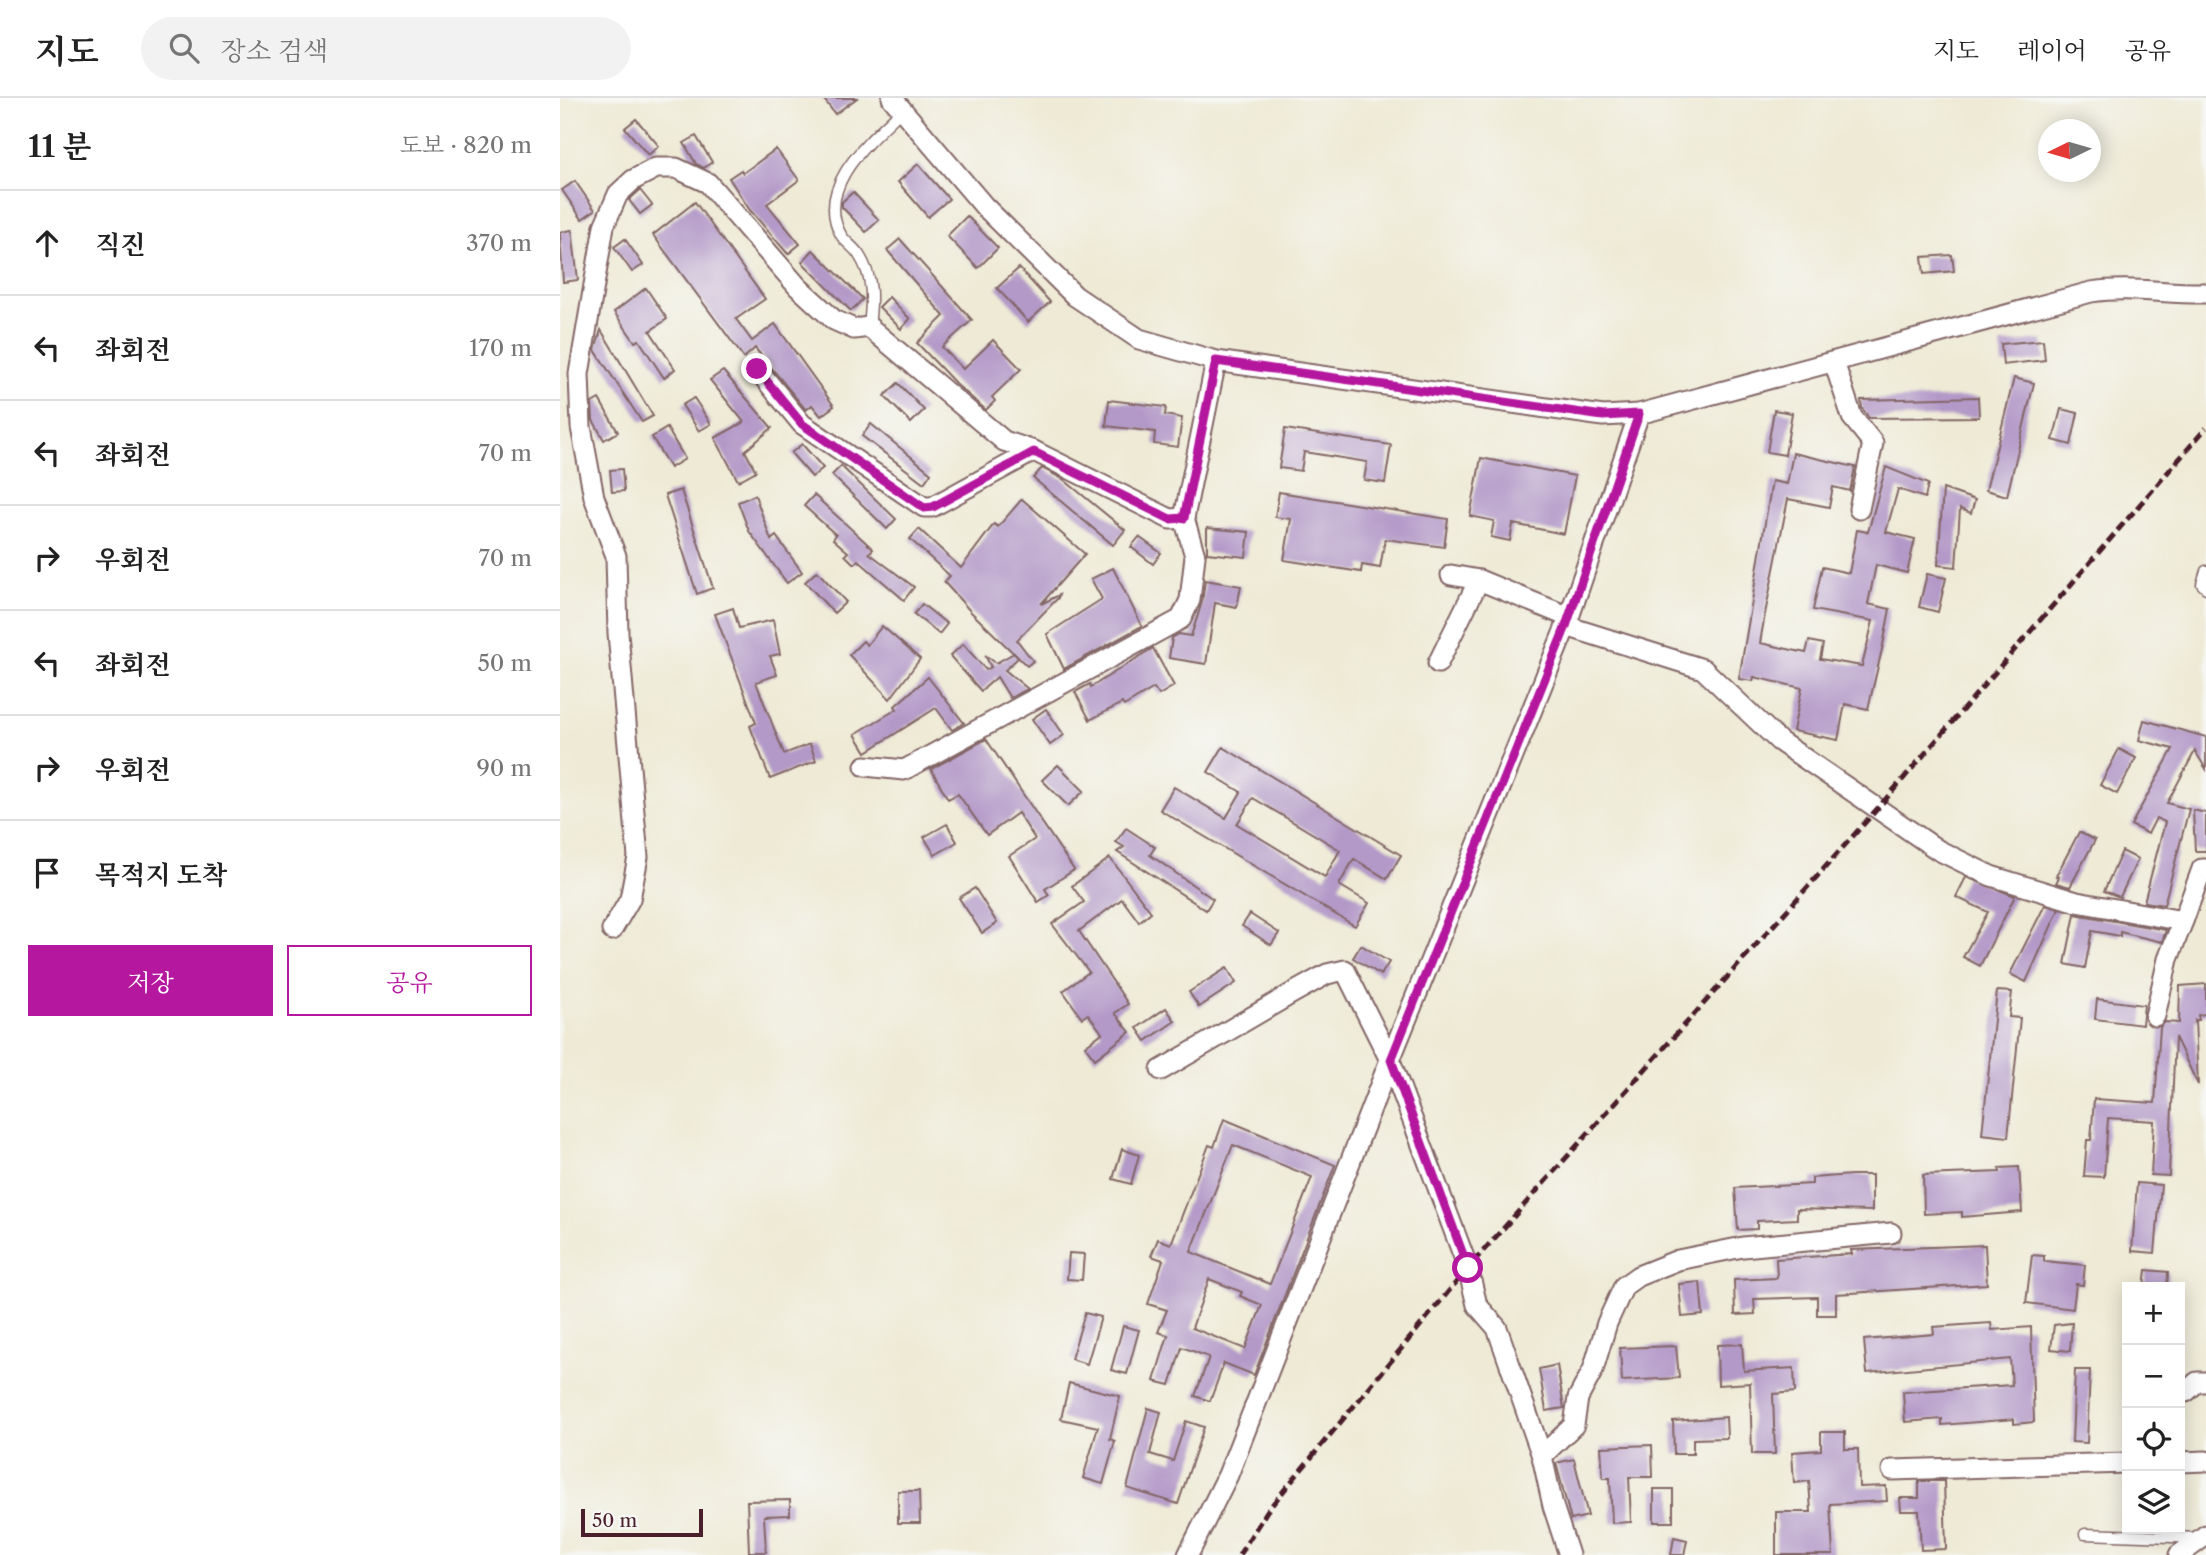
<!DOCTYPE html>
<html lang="ko">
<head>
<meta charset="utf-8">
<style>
	body { margin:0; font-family:"Libre Caslon Text","Noto Serif KR",serif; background:#f2f2f2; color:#222 }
	.controls { position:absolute; right:21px; bottom:21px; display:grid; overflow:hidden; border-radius:0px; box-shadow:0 4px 18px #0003 }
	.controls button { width:63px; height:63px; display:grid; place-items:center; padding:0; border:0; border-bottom:2px solid #e0e0e0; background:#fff; color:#222; font:35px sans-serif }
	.compass { position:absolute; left:1478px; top:21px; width:63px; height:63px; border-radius:50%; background:#fff; box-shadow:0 4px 18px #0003; rotate:265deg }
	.scale { position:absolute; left:21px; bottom:18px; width:122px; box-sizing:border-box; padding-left:7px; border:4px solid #4a1f2b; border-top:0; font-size:19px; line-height:24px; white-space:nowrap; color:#4a1f2b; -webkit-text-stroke:5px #f6f6f2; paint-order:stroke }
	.stop { position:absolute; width:21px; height:21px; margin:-16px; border:5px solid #b5179e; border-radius:50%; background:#fff }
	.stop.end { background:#b5179e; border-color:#fff; box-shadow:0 2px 7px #0008 }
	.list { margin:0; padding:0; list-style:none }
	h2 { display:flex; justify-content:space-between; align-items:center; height:91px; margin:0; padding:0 28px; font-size:30px }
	h2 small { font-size:23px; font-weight:400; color:#767676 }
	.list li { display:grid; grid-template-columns:46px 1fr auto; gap:21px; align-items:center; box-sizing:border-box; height:105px; padding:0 28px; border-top:2px solid #e0e0e0 }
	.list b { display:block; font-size:26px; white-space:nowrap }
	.list em { font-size:23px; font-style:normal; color:#767676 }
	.actions { display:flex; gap:14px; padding:21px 28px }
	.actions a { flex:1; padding:16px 0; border:2px solid #b5179e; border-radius:0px; text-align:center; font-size:24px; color:#b5179e }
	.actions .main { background:#b5179e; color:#fff }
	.icon { flex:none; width:38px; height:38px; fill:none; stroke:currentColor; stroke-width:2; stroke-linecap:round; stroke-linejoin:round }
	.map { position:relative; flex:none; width:1646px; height:1457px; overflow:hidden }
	header { display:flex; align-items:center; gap:42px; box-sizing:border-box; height:98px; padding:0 35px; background:#fff; border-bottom:2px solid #e0e0e0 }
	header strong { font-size:33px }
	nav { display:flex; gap:38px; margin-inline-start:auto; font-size:24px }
	.search { width:490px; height:63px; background:#f2f2f2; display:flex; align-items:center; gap:18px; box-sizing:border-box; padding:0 24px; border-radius:38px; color:#767676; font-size:26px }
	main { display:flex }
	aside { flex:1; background:#fff }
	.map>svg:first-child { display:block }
</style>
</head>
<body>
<header>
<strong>지도</strong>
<div class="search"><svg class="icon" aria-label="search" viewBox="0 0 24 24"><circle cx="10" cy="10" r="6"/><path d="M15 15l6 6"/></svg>장소 검색</div>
<nav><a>지도</a><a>레이어</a><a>공유</a></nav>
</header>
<main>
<aside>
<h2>11 분<small>도보 · 820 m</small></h2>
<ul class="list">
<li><svg class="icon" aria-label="ahead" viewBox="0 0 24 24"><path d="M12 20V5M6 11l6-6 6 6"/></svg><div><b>직진</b></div><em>370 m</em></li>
<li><svg class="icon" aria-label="left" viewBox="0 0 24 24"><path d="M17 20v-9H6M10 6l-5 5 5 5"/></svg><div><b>좌회전</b></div><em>170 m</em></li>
<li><svg class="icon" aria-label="left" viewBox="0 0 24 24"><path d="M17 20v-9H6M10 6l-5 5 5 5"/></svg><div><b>좌회전</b></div><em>70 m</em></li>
<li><svg class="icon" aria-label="right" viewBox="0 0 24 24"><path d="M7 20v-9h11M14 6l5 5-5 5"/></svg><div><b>우회전</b></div><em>70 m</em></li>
<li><svg class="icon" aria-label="left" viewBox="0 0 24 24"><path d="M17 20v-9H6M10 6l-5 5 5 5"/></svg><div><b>좌회전</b></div><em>50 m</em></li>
<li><svg class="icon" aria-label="right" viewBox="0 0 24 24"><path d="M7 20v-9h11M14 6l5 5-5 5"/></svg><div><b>우회전</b></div><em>90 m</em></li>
<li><svg class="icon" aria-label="arrive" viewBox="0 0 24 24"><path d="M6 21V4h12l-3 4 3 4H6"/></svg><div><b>목적지 도착</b></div></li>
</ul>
<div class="actions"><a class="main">저장</a><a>공유</a></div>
</aside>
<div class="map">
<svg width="1646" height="1457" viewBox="0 0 1646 1457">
	<rect width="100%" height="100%" fill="#f6f6f2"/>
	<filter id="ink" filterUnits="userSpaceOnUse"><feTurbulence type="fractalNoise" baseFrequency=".0143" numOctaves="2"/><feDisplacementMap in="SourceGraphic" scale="14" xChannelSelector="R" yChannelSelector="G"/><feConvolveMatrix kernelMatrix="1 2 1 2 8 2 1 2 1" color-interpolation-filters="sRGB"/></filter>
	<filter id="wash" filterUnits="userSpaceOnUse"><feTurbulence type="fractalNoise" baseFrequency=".00686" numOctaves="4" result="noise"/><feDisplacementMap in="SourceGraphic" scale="28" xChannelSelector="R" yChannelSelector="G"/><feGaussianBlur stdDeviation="1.57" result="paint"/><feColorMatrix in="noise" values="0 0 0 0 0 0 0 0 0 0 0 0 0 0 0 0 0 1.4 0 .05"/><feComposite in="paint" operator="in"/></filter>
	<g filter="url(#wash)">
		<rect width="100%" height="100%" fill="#eeead5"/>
		<g id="blocks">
			<g fill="#b399c8" fill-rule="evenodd">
				<path d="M263 0H297L275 16Z"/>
				<path d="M76 21 99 48 88 57 65 30Z"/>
				<path d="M136 38 152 64 144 70 136 66 124 45Z"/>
				<path d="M216 51 239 82 207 106 240 146 228 156 189 111 169 80 181 72 183 75Z"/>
				<path d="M358 66 389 101 368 119 338 84Z"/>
				<path d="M15 83 35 112 22 121 2 92Z"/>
				<path d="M80 92 92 107 80 116 69 102Z"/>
				<path d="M293 94 319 122 306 134 282 109V104Z"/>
				<path d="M135 104 205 201 176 221 192 243 215 226 274 308 261 318 252 307 246 312 195 250 184 260 93 137Z"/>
				<path d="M407 118 438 150 418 170 387 138Z"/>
				<path d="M12 132 18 182 3 184 0 134Z"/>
				<path d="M65 141 83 167 72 174 54 149Z"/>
				<path d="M340 141 412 222 382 249 403 271 433 242 461 271 432 299 435 303 426 312 397 287 357 245 384 218 327 152Z"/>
				<path d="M253 152 303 201 291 213 242 164Z"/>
				<path d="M1392 157 1394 173 1364 176 1362 159Z"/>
				<path d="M459 170 490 204 468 224 437 190Z"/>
				<path d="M86 190 107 221 90 233 115 271 104 280 79 242 75 244 54 214Z"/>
				<path d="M329 199 350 221 341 231 319 209Z"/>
				<path d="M41 232 93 318 82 324 35 252Z"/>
				<path d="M1483 242 1485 262 1443 267 1441 246Z"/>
				<path d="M163 273 212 330 185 353 196 373 178 383 155 340 184 324 150 282Z"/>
				<path d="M1454 280 1474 285 1447 398 1426 392Z"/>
				<path d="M338 285 364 312 351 325 324 298Z"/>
				<path d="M1418 299 1419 319 1309 320 1302 310 1301 302Z"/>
				<path d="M134 300 151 326 139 333 122 307Z"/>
				<path d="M39 301 58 334 44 342 33 322 32 305Z"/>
				<path d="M549 302 606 309 605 317 622 320 618 349 594 346 595 334 546 328Z"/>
				<path d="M1501 311 1518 315 1511 347 1493 342Z"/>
				<path d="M1214 312 1232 315 1225 357 1207 354Z"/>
				<path d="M311 326 371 375 364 385 302 338Z"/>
				<path d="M107 330 125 361 110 370 92 339Z"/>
				<path d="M725 331 831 347 825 385 804 382 807 364 744 354 741 373 719 370Z"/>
				<path d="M242 346 263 370 252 379 231 355Z"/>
				<path d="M1233 355 1295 369 1290 393 1273 389 1269 409 1228 401 1205 516 1200 545 1246 555 1249 543 1263 546 1260 561 1302 568 1313 523 1253 512 1262 469 1289 475 1297 432 1308 434 1326 369 1368 386 1365 400 1338 391 1326 434 1355 441 1347 475 1316 467 1308 506 1330 511 1323 547 1308 611 1285 606 1278 642 1233 633 1242 590 1194 579 1193 583 1179 581 1212 383 1227 386Z"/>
				<path d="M921 360 1015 378 1004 436 953 426 950 443 931 439 934 423 910 418Z"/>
				<path d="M281 368 336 421 327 431 272 377Z"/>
				<path d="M482 370 503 381 565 432 553 447 473 380Z"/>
				<path d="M62 371 64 393 52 394 50 372Z"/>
				<path d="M1383 391 1415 402 1411 415 1400 411 1396 469 1378 467Z"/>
				<path d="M121 392 153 490 137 496 105 397Z"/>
				<path d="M719 394 888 421 884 449 825 441 820 470 802 467 801 474 724 462 731 421 715 419Z"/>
				<path d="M195 397 211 442 216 438 242 474 227 485 189 433 178 404Z"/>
				<path d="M254 397 313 451 309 455 354 489 344 502 298 462 294 466 285 457 288 454 273 441 276 437 244 408Z"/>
				<path d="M462 401 525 456 481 506 499 497 498 500 457 542 473 563 467 568 411 514 384 484 390 478 350 441 359 431 401 470 434 426 438 429Z"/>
				<path d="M647 430 689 434 686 459 647 455Z"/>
				<path d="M579 439 601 455 593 466 571 449Z"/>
				<path d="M553 470 582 528 504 571 487 536 542 501 531 481Z"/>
				<path d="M257 473 286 504 274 515 245 484Z"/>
				<path d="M1367 476 1386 480 1378 514 1359 509Z"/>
				<path d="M645 482 681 488 677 509 655 505 646 566 609 560 612 540 619 536 631 538 642 504Z"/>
				<path d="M362 506 387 526 379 536 354 516Z"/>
				<path d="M173 510 179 530 213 522 220 556 210 558 217 577 196 584 224 656 250 646 256 663 210 681 190 628 196 625 155 516Z"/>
				<path d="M322 528 360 561 330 601 289 557 303 543 307 547Z"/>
				<path d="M403 546 426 572 431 569 425 557 436 565 454 555 458 560 445 572 468 591 450 600 437 579 421 593 390 558Z"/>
				<path d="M593 550 614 588 599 597 594 590 564 608 562 605 530 622 515 594 530 586 531 589Z"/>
				<path d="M368 579 404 625 392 632 376 610 306 654 295 636 337 611 335 608Z"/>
				<path d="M486 611 504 637 490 647 472 621Z"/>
				<path d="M1584 622 1646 639V671L1635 653 1607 705 1629 711 1604 807 1584 804 1605 724 1596 720 1588 736 1571 727 1613 651 1579 642Z"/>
				<path d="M426 641 514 772 485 791 489 797 478 804 449 758 475 741 458 715 427 737 398 696 388 701 371 671Z"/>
				<path d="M663 649 841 757 827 781 794 761 779 787 809 805 795 828 600 712 614 689 666 720 681 694 648 674ZM693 700 780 752 765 779 677 726Z"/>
				<path d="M1559 651 1576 660 1557 696 1540 687Z"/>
				<path d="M498 667 524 693 508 708 482 682Z"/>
				<path d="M1633 712 1646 715V753H1635Z"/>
				<path d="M387 726 397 744 375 757 364 739Z"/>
				<path d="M566 730 595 749 590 757 653 801 646 812 557 754 564 749 556 744Z"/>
				<path d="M1519 734 1535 742 1510 789 1496 785 1499 779 1496 778Z"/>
				<path d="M1562 753 1578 761 1560 799 1544 793Z"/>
				<path d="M550 760 591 814 579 824 562 801 519 833 568 906 555 915 570 934 535 961 525 948 542 935 528 916 522 920 503 893 529 874 492 826 524 804 512 788Z"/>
				<path d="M1406 779 1455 798 1420 868 1403 859 1428 814 1396 799Z"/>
				<path d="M415 790 437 825 422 835 399 800Z"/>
				<path d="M1485 807 1499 811 1466 884 1450 876Z"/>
				<path d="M690 816 719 835 711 847 682 828Z"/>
				<path d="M1515 816 1606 832 1602 844 1560 834V838L1532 833 1525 870 1505 866Z"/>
				<path d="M801 847 829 864 821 877 793 860Z"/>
				<path d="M667 870 676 885 639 909 629 894Z"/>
				<path d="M1646 886V916L1638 917 1639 922H1635L1638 987 1615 939 1609 1078 1591 1077 1594 1023 1548 1020 1544 1079 1524 1078 1527 1042H1531L1534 1001 1595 1005 1600 929 1605 924 1619 925 1620 888Z"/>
				<path d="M1437 893 1452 894 1449 919 1460 920 1448 1039 1422 1036Z"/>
				<path d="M1537 901 1584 907 1582 927 1535 921Z"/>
				<path d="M606 910 615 923 586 943 577 930Z"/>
				<path d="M664 1021 775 1067 694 1277 664 1265 650 1303 635 1298 649 1259 622 1249 610 1287 594 1283 608 1237 598 1234 607 1212 588 1206 603 1162 591 1158 598 1141 611 1146 649 1047 654 1049ZM673 1047 752 1079 710 1186 631 1154ZM649 1181 682 1194 680 1198 702 1207 685 1251 632 1230Z"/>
				<path d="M562 1051 579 1057 571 1086 553 1081Z"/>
				<path d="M1459 1069 1462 1114 1402 1119V1114L1364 1116 1363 1077 1440 1074 1439 1070Z"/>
				<path d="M1292 1077H1312V1113L1237 1111V1121L1197 1123V1131L1178 1132 1175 1090 1252 1086V1080Z"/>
				<path d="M1577 1085 1601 1087 1595 1155 1572 1153Z"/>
				<path d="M1425 1147 1427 1186 1276 1196V1217H1257V1199L1194 1201 1195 1216 1175 1217 1174 1182 1217 1180 1216 1161 1292 1156 1291 1152Z"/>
				<path d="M509 1155 524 1156 522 1182 507 1181Z"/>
				<path d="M1472 1157 1484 1158V1163L1525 1167 1523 1187 1516 1186 1513 1211 1466 1205Z"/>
				<path d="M1586 1172 1608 1174 1607 1189H1584Z"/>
				<path d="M1140 1184 1143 1217 1122 1219 1119 1186Z"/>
				<path d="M525 1215 541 1219 527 1266 511 1261Z"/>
				<path d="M1431 1225 1432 1232 1471 1229 1474 1324 1454 1326V1321L1382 1327V1321L1345 1324 1343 1294 1452 1287 1450 1261 1307 1275 1304 1242 1374 1236 1373 1229Z"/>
				<path d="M1512 1225 1510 1253 1491 1251 1494 1227Z"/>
				<path d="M563 1228 579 1232 567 1276 551 1272Z"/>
				<path d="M1182 1246 1184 1273 1234 1270 1235 1294 1213 1296 1215 1356H1192L1190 1285 1158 1287 1157 1247Z"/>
				<path d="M1116 1248 1119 1280 1062 1283 1060 1250Z"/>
				<path d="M997 1267 1004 1310 986 1313 979 1271Z"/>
				<path d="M1515 1272H1530L1527 1345 1512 1344Z"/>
				<path d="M509 1285 560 1298 550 1341 555 1343 543 1386 523 1380 538 1329 501 1321Z"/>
				<path d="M588 1310 601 1314 590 1356 613 1363 626 1323 644 1329 618 1406 567 1390Z"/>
				<path d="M1166 1319 1167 1340 1133 1341V1356H1114L1113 1323Z"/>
				<path d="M1261 1334H1285V1351H1298L1299 1389 1326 1388 1327 1403 1270 1406 1273 1457H1216V1414H1251L1249 1383 1234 1385 1232 1354 1261 1352Z"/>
				<path d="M1092 1347 1093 1379H1069L1071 1424 1052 1425 1050 1380H1043L1041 1349Z"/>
				<path d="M1014 1361 1028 1418 1011 1422 996 1365Z"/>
				<path d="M1359 1383H1384L1386 1451 1361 1452 1359 1413H1341L1340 1400H1359Z"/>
				<rect x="1094" y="1391" width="19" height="33"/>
				<path d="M338 1393H359L360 1425H338Z"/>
				<path d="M230 1402V1417L204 1418 206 1454H189L187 1403Z"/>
				<path d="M1114 1439 1127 1442 1124 1457H1111Z"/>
			</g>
		</g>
	</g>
	<g filter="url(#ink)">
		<use href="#blocks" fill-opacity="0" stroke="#836666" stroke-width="2"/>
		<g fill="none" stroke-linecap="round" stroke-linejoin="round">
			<g stroke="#836666" stroke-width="13">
				<g id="lane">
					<path d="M309 229C312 202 314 180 299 157 294 149 285 144 281 137 254 88 311 42 342 12"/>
					<path d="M1646 473 1642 486 1646 490"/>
					<path d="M1525 1436 1641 1440"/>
				</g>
			</g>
			<g stroke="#836666" stroke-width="23">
				<g id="street">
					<path d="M332 0 424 108 515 198 579 241 656 263 1043 318 1079 316 1531 194C1570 188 1607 196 1646 195"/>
					<path d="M1274 264 1292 319 1313 345 1299 411"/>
					<path d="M197 271 242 326 364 409H372L474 353"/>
					<path d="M891 477 919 482 1009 519"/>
					<path d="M1006 528 1143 571 1219 643 1378 752 1431 778 1517 804 1623 823 1642 771H1646"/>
					<path d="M878 565 919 482"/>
					<path d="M305 668 344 672 621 521 630 502 635 458 624 420 656 263"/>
					<path d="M52 832 70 801 78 759 58 535 56 458 34 399 21 329 19 276 44 128 58 96 73 82 96 70H116L148 85 238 189 274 222 294 231 309 229 444 343 474 353 610 421 624 420"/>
					<path d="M1595 918 1608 861 1623 823"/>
					<path d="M601 972 731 896 767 876 785 872 830 962 908 1170 917 1207 937 1230 982 1358 993 1408 1009 1457"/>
					<path d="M1620 1294H1626L1637 1284H1646"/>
					<path d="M982 1358 1014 1327 1018 1300 1033 1272 1047 1225 1064 1188 1078 1178 1118 1162 1183 1149 1331 1135"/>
					<path d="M1620 1364 1646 1363"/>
					<path d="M1332 1372 1567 1365"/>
					<path d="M628 1457 668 1377 830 962 1006 528 1079 316"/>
					<path d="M1619 1457 1646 1437"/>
				</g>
			</g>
			<use href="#lane" stroke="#fff" stroke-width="10"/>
			<use href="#street" stroke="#fff" stroke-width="19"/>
			<path stroke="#4a1f2b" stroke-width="5" stroke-dasharray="10 5" stroke-linecap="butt" d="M679 1457 707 1413 908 1170 1318 710 1646 330"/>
		</g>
	</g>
	<g fill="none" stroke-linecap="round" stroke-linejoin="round" filter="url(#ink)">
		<path stroke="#b5179e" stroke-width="9" d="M197 271 242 326 364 410 373 409 474 354 610 421 624 420 656 263 1043 318 1079 316 1006 528 831 962 908 1170"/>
	</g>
</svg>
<div class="controls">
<button>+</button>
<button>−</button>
<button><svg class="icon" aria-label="locate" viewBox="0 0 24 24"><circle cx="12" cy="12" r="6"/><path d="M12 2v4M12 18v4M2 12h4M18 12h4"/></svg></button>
<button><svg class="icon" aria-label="layers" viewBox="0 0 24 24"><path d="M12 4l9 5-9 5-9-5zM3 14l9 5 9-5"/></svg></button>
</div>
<svg class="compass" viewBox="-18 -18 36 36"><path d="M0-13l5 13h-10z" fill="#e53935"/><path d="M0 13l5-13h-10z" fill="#767676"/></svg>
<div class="scale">50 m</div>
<div class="stop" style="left:908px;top:1170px"></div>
<div class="stop end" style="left:197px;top:271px"></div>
</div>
</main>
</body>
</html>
